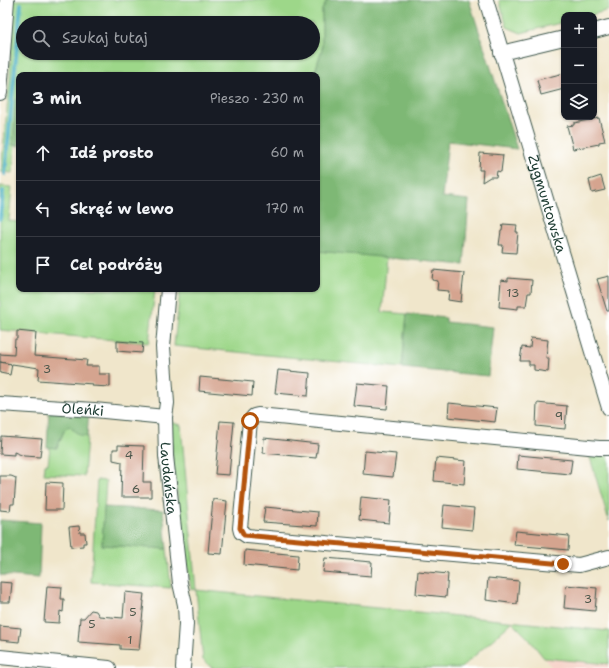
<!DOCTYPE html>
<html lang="pl">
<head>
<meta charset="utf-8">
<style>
	body { margin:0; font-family:"Shantell Sans",sans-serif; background:#242831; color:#f1f3f6 }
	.controls { position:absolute; right:12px; top:12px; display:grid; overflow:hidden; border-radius:8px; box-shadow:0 1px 3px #0004 }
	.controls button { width:36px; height:36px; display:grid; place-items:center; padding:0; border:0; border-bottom:1px solid #363941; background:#171b24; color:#f1f3f6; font:20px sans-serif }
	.stop { position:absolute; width:12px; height:12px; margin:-9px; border:3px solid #b45309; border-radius:50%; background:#fff }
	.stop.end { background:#b45309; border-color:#fff; box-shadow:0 1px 4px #0008 }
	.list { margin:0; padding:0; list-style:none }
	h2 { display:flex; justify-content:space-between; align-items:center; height:52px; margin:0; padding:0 16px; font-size:17px }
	h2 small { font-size:13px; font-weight:400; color:#9ea1a6 }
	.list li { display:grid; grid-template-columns:26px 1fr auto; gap:12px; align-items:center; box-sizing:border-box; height:56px; padding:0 16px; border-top:1px solid #363941 }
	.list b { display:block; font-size:15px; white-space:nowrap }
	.list em { font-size:13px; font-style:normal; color:#9ea1a6 }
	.icon { flex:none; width:22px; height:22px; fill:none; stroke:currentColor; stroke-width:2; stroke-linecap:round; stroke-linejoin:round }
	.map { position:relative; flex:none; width:609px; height:668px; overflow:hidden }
	.search { position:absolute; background:#171b24; box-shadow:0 1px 3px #0004; left:16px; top:16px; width:304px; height:44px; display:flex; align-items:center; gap:10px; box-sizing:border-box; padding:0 14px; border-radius:22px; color:#9ea1a6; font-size:15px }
	.panel { position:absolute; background:#171b24; box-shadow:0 1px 3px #0004; left:16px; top:72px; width:304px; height:220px; border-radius:8px }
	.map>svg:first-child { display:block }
</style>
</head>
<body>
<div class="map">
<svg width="609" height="668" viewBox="0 0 609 668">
	<rect width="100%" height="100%" fill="#fff"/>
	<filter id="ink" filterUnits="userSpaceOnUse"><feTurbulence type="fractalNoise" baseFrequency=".025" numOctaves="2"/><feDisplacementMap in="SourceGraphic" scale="8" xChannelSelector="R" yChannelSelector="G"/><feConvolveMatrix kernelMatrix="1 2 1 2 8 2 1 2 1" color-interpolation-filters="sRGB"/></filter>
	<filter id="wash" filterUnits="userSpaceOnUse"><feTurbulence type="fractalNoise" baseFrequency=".012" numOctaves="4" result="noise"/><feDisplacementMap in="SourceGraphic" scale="16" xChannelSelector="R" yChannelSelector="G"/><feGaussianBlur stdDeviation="0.9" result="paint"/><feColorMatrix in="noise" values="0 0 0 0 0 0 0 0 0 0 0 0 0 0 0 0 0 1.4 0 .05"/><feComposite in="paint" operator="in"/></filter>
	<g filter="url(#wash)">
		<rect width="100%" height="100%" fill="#f0e6cb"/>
		<path fill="#f7d1c8" d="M544 658 609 664V668H552Z"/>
		<g fill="#9dd789" stroke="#5e8a5e" fill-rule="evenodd">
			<path d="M13 0H327L322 10V49L314 75H19V100H16L13 145H15L13 173 1 172 10 76 12 8ZM23 23H313V53H23Z"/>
			<path d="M499 0H609V10L591 15H564V22L521 33 507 27Z"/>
			<path d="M0 186 12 187 9 221 19 222V289H155L149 343 0 330Z"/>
			<path d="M317 251 387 257 382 312 407 314 402 368 174 346 180 289H317Z"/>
			<path d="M170 422 181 425 196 590 609 631V664L544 658 529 639 512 622 461 668H212L203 660 196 590 191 589 173 464Z"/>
			<path d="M69 426 79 435 87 437 84 476 44 474 45 464H48L50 447 57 448 64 431Z"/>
			<path d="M589 454 608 456 609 460V521Z"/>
			<path d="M97 480 106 481 102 545 167 549 171 588 91 582Z"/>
		</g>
		<g fill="#7eb875" stroke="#4e7a54">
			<path d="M327 0H469L517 149 448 141 442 197 469 200 464 265 317 251V75H314L322 49V10Z"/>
			<path d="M16 99 19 100V146L13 145Z"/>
			<path d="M407 314 446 318V322L493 327 488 376 402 368Z"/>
			<path d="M49 409 89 411 87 437 79 435 69 426 64 431 56 448 47 447Z"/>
			<path d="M104 507 163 510 167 549 102 545Z"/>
			<path d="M0 520 41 523 39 578 0 575Z"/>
		</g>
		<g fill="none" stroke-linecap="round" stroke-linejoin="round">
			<g stroke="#43acc2" stroke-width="4">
				<path d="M5 174 21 4"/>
				<path d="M0 219 3 191"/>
			</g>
		</g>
		<g id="blocks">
			<g fill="#d5a48f">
				<path d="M564 73V89L541 95 537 80Z"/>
				<path d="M599 118 605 141 599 142V144L573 149 567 126 574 125V123Z"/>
				<path d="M480 153 503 155 501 172 497 171 496 177H490L482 182 483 170H479Z"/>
				<path d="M601 176 605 190 592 193 589 180Z"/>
				<path d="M503 224 517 225 516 232H518L516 253 502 252 503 245H499L501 231H502Z"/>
				<path d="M433 270 464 273 461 302 448 300 449 291 437 290 438 281 432 280Z"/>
				<path d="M609 276V311H607L597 279Z"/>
				<path d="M508 278 532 280 531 293H528L526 306H518V309L499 307 501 280 508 281Z"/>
				<path d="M17 331 36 333 34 356 87 360 86 366H99V374H110V387L92 386 93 384 38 380 39 368 12 364 10 375 0 373V362L11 364 0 362V354L14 355 15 339H17Z"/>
				<path d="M531 338 548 340 546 358H549L548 372 534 370V365H529V361H520L522 347 530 348Z"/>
				<path d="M117 341 143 343 142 353 117 351Z"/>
				<path d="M278 370 310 373 308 396 275 393Z"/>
				<path d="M200 377 253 382 252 396 199 391Z"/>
				<path d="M357 383 389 386 387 409 354 406Z"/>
				<path d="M449 403 497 408 495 422 448 417Z"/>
				<path d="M537 403 567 406 565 429 536 426Z"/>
				<path d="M220 421 234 422 229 475 215 474Z"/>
				<path d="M1 436 42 439 40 457 24 456 14 452V455L0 454Z"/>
				<path d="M264 438 318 444 316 458 263 453Z"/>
				<path d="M118 445 144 446 143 482H151V497H121L122 462 113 460V449H118Z"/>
				<path d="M365 451 396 454 393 477 363 474Z"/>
				<path d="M518 455 572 460 570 474 517 469Z"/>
				<path d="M436 458 466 461 464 484 434 481Z"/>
				<path d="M0 476H11L16 478 14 504H11L10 511 0 510Z"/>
				<path d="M46 482 63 483 62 510H45Z"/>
				<path d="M361 497 391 500 389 523 359 520Z"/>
				<path d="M213 499 227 501 222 554 208 553Z"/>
				<path d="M444 505 474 508 472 530 442 527Z"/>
				<path d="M265 507 318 512 317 526 263 522Z"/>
				<path d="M79 526 80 533H85L86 543H83V546L71 547 69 527Z"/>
				<path d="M516 531 569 536 568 550 514 545Z"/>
				<path d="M245 550 298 555 297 570 244 565Z"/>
				<path d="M325 558 372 562 371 576 323 572Z"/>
				<path d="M418 571 448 574 446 597 416 594Z"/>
				<path d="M488 578 519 581 517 604 486 600Z"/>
				<path d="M0 582 12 583 10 602H0Z"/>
				<path d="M566 585 597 588 595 611 564 608Z"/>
				<path d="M47 586 62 587 61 599H64L63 612 60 611 59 623 44 622Z"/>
				<path d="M125 592 144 594 143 601H144L139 650 120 649V645L78 642 80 618H84L91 610 96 611 99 616 123 618Z"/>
				<path d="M0 626 21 628 19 642 0 640Z"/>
			</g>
		</g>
	</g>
	<g filter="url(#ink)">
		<use href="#blocks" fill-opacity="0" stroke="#3e564b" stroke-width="1"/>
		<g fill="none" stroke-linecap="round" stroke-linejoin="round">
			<g stroke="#3e564b" stroke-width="16">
				<g id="minor">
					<path id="s1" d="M486 0 609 408"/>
					<path d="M594 31 609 27"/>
					<path d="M501 53 564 38"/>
					<path d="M0 93 7 0"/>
					<path id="s2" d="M168 289 163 347 167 403 165 417 166 456 180 583 185 605 186 624 183 668"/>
					<path id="s3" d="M0 404 94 410 165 417"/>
					<path d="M609 448H599L258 415 254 416 250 421 240 528 241 532 247 536 579 565 609 557"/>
					<path d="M0 657 109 668"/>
				</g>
			</g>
			<use href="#minor" stroke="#fff" stroke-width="14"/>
		</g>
	</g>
	<g fill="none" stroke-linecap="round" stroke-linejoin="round" filter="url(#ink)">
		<path stroke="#b45309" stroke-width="5" d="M250 421 240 528 244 535 563 564"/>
	</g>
	<g text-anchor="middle" stroke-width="3.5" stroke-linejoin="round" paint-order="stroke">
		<g font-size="12" fill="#4c574b">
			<text x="513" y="297">13</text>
			<text x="47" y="373">3</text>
			<text x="559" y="420">9</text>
			<text x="129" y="459">4</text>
			<text x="136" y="493">6</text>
			<text x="588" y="603">3</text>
			<text x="133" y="616">5</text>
			<text x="92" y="628">5</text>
			<text x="130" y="644">1</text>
		</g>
		<g font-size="14" fill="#1f3d34" stroke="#fff">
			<text dy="5" stroke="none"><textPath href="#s1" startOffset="213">Zygmuntowska</textPath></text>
			<text dy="5" stroke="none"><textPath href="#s3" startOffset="83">Oleńki</textPath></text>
			<text dy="5" stroke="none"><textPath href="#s2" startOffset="190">Laudańska</textPath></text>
		</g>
	</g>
</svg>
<div class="controls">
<button>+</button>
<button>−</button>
<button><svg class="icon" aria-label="layers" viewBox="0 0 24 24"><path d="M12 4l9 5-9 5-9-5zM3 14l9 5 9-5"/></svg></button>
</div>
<div class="stop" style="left:250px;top:421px"></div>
<div class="stop end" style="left:563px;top:564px"></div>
<div class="search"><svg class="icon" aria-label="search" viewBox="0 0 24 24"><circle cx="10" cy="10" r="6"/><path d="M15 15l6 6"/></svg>Szukaj tutaj</div>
<section class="panel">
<h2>3 min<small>Pieszo · 230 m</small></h2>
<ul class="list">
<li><svg class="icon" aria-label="ahead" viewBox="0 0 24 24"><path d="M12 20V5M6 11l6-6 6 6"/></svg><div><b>Idź prosto</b></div><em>60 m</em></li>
<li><svg class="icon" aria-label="left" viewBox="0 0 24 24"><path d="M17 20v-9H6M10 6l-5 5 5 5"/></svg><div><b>Skręć w lewo</b></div><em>170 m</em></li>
<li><svg class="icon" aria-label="arrive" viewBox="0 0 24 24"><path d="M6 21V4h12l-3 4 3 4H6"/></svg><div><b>Cel podróży</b></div></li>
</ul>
</section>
</div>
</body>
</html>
